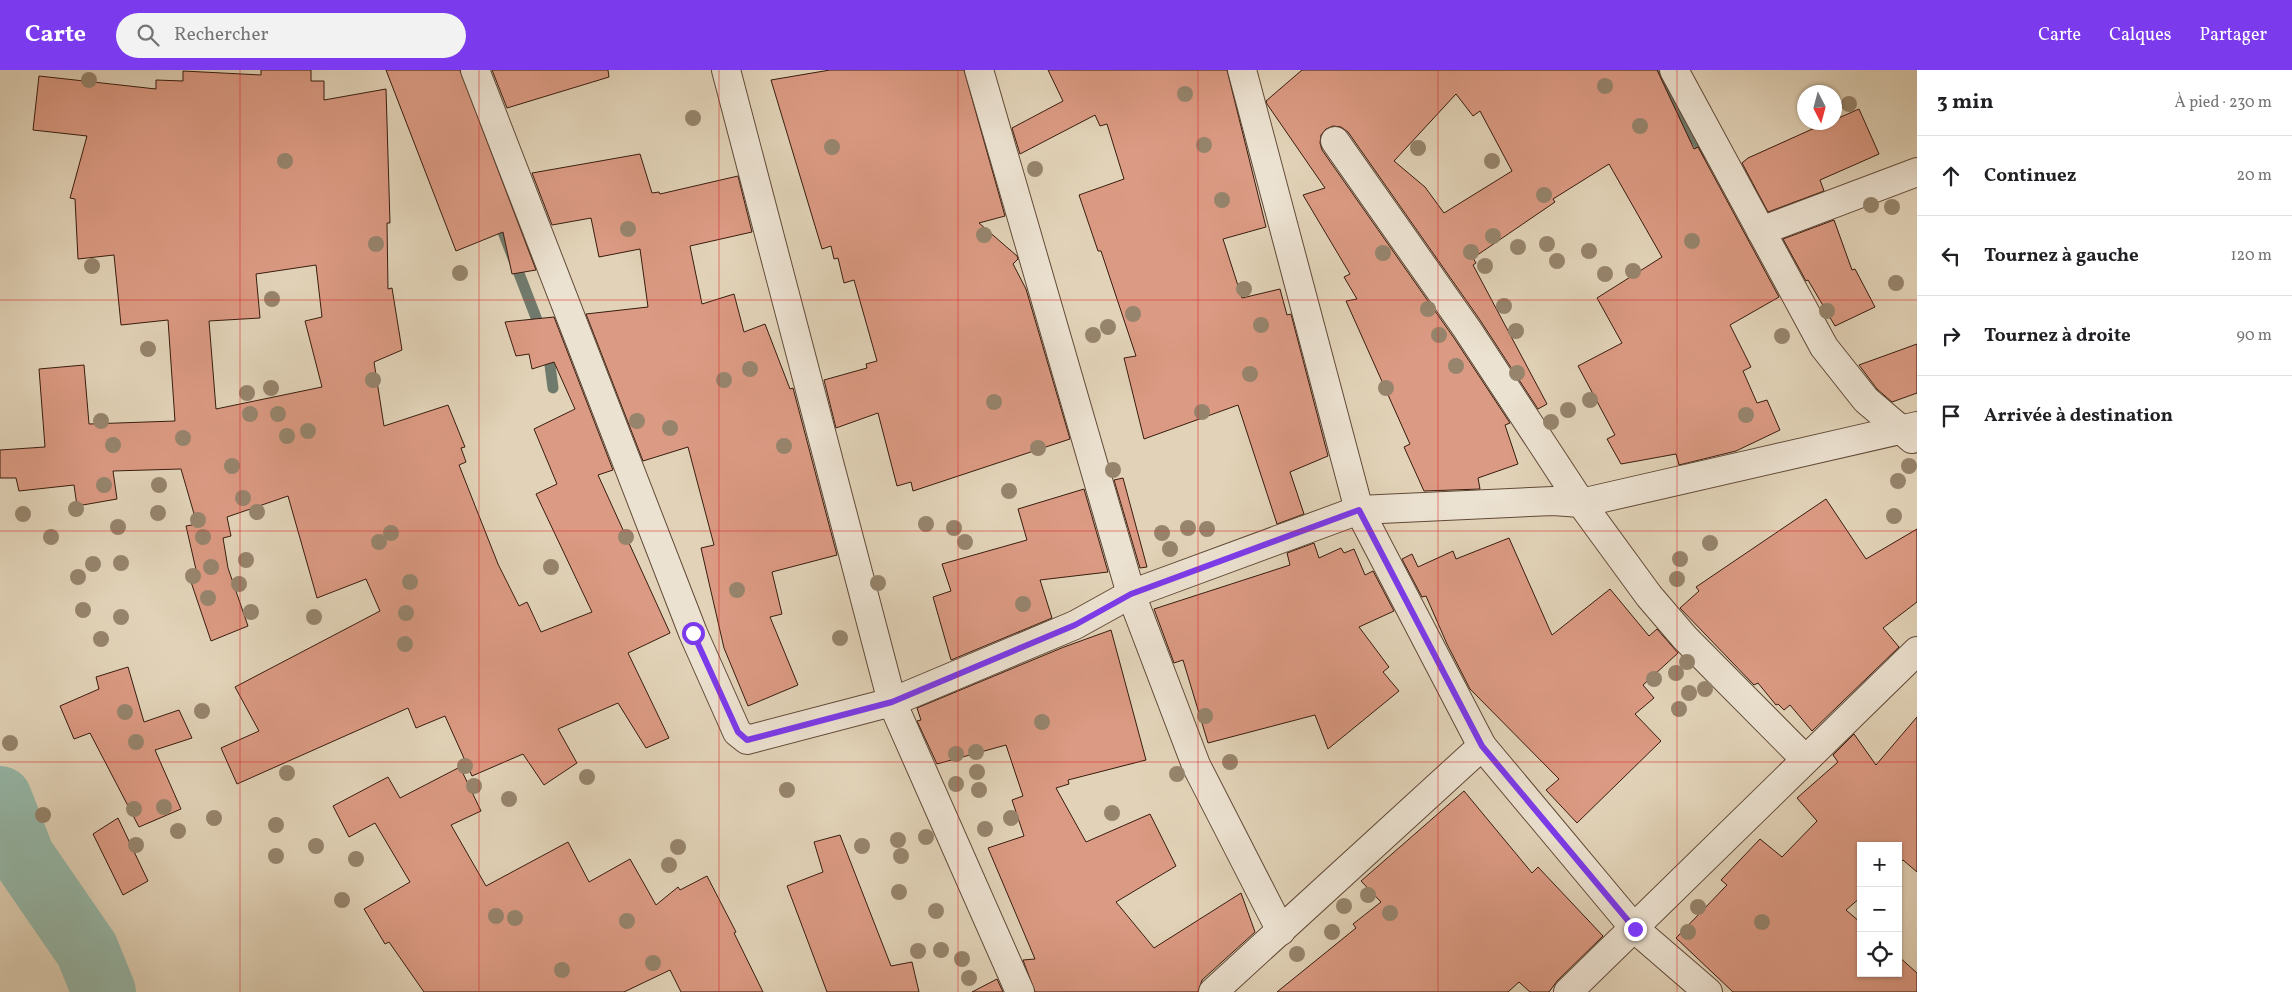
<!DOCTYPE html>
<html lang="fr">
<head>
<meta charset="utf-8">
<style>
	body { margin:0; font-family:Vollkorn,serif; background:#f2f2f2; color:#202124 }
	.controls { position:absolute; right:15px; bottom:15px; display:grid; overflow:hidden; border-radius:0px; box-shadow:0 1px 4px #0004 }
	.controls button { width:45px; height:45px; display:grid; place-items:center; padding:0; border:0; border-bottom:1px solid #e0e0e0; background:#fff; color:#202124; font:25px sans-serif }
	.compass { position:absolute; left:1797px; top:15px; width:45px; height:45px; border-radius:50%; background:#fff; box-shadow:0 1px 4px #0004; rotate:174deg }
	.stop { position:absolute; width:15px; height:15px; margin:-11px; border:4px solid #7c3aed; border-radius:50%; background:#fff }
	.stop.end { background:#7c3aed; border-color:#fff; box-shadow:0 1px 5px #0008 }
	.list { margin:0; padding:0; list-style:none }
	h2 { display:flex; justify-content:space-between; align-items:center; height:65px; margin:0; padding:0 20px; font-size:21px }
	h2 small { font-size:16px; font-weight:400; color:#757577 }
	.list li { display:grid; grid-template-columns:32px 1fr auto; gap:15px; align-items:center; box-sizing:border-box; height:80px; padding:0 20px; border-top:1px solid #e0e0e0 }
	.list b { display:block; font-size:19px; white-space:nowrap }
	.list em { font-size:16px; font-style:normal; color:#757577 }
	.icon { flex:none; width:28px; height:28px; fill:none; stroke:currentColor; stroke-width:2; stroke-linecap:round; stroke-linejoin:round }
	.map { position:relative; flex:none; width:1917px; height:922px; overflow:hidden }
	header { display:flex; align-items:center; gap:30px; box-sizing:border-box; height:70px; padding:0 25px; background:#7c3aed; color:#fff }
	header strong { font-size:24px }
	nav { display:flex; gap:28px; margin-inline-start:auto; font-size:18px }
	.search { width:350px; height:45px; background:#f2f2f2; display:flex; align-items:center; gap:12px; box-sizing:border-box; padding:0 18px; border-radius:28px; color:#757577; font-size:19px }
	main { display:flex }
	aside { flex:1; background:#fff }
	.map>svg:first-child { display:block }
</style>
</head>
<body>
<header>
<strong>Carte</strong>
<div class="search"><svg class="icon" aria-label="search" viewBox="0 0 24 24"><circle cx="10" cy="10" r="6"/><path d="M15 15l6 6"/></svg>Rechercher</div>
<nav><a>Carte</a><a>Calques</a><a>Partager</a></nav>
</header>
<main>
<div class="map">
<svg width="1917" height="922" viewBox="0 0 1917 922">
	<rect width="100%" height="100%" fill="#e2d3b8"/>
	<filter id="stains"><feTurbulence type="fractalNoise" baseFrequency=".004" numOctaves="4"/><feColorMatrix values="0 0 0 0 .2 0 0 0 0 .09 0 0 0 0 .02 0 0 0 .5 -.17"/></filter>
	<radialGradient id="worn" r=".72"><stop offset=".6" stop-color="#630" stop-opacity="0"/><stop offset="1" stop-color="#630" stop-opacity=".3"/></radialGradient>
	<g fill="none" stroke-linecap="round" stroke-linejoin="round">
		<g stroke="#707a6c" stroke-width="11">
			<path d="M1652 0 1705 84"/>
			<path d="M498 149 542 263"/>
			<path d="M548 280 553 318"/>
		</g>
		<path stroke="#96b9aa" stroke-width="64" d="M0 728 23 787 87 880 104 922"/>
	</g>
	<g fill="#db9a83" stroke="#381c0e" fill-rule="evenodd">
		<path d="M261 0H311V11H324V30L386 19 390 153H387L388 219 392 218 402 280 374 292 384 356 448 335 465 377 461 378 466 392 459 395 498 494 519 536 527 532 541 562 592 542 536 424 557 414 534 359 575 339 554 292 532 299 529 284 516 286 505 252 554 247 613 400 598 405 670 563 628 583 669 668 646 678 618 633 558 659 577 693 544 715 523 684 472 706 445 646 416 658 408 638 237 714 221 678 259 661 235 617 380 541 366 509 317 528 288 426 227 447 231 466 223 468 228 498 248 556 211 571 189 506 197 504 186 456 197 454 181 399 113 401 117 429 77 436 74 415 19 421 16 408H0V380L45 377 39 299 84 295 89 354 175 351 168 250 121 255 114 185 78 189 75 129 70 128 87 66 33 60 39 6 156 19V10L183 11V1L261 5ZM316 195 322 247 305 251 322 317 216 339 209 251 260 248 256 204Z"/>
		<path d="M386 0H460L536 200 512 204 503 162 456 181Z"/>
		<path d="M492 0H608L609 7 507 38Z"/>
		<path d="M830 0H964L1005 146 979 153 1017 186 1018 189 1013 194 1026 219 1070 369 913 421 911 412 897 416 878 343 836 358 824 310 867 298 866 294 877 291 854 210 844 213 838 188 834 189 831 176 822 179 771 10Z"/>
		<path d="M1048 0H1227L1266 157 1223 169 1242 228 1280 219 1287 245 1291 244 1328 386 1290 402 1304 444 1277 454 1238 335 1144 369 1124 288 1136 286 1101 181H1098L1079 125 1124 109 1107 54 1100 56 1095 45 1020 84 1012 58 1063 31Z"/>
		<path d="M1302 0H1657L1694 79 1698 77 1779 227 1730 255 1751 297 1743 301 1757 333 1767 330 1780 360 1736 381 1679 395 1676 384 1621 394 1607 369 1615 365 1578 296 1622 273 1597 228 1662 187 1609 94 1553 129 1555 132 1473 188 1476 193 1473 195 1547 334 1538 339 1480 250 1348 62 1341 57 1333 56 1326 59 1321 65 1320 73 1322 80 1454 268 1510 353 1505 355 1518 394 1478 408 1480 419 1424 421 1404 377 1410 374 1346 231 1357 229 1344 207 1350 204 1303 125 1325 118 1267 34 1266 31ZM1456 24 1473 46 1480 41 1512 101 1444 143 1425 117 1394 91Z"/>
		<path d="M1859 39 1879 84 1820 110 1824 121 1768 142 1742 93 1748 88 1828 52H1834V50Z"/>
		<path d="M640 84 652 123 659 122 660 124 738 106 752 162 690 176 702 234 734 224 744 262 765 254 790 319 793 318 837 485 772 502 782 544 770 547 798 615 748 636 724 578 701 478 714 475 688 377 643 391 586 244 648 237 640 179 599 187 591 148 552 155 532 103Z"/>
		<path d="M1834 150 1852 200 1855 199 1875 237 1835 256 1808 210 1806 211 1783 169Z"/>
		<path d="M1917 274V323L1892 332 1877 319 1859 295Z"/>
		<path d="M1123 408 1147 497 1140 498 1114 410Z"/>
		<path d="M1084 419 1108 502 1040 510 1052 548 951 590 933 527 951 521 942 494 1027 470 1018 439Z"/>
		<path d="M1826 429 1866 489 1917 459V532L1883 558 1899 577 1812 661 1790 635 1784 640 1778 634 1776 635 1758 613 1754 615 1680 538 1699 521 1696 517Z"/>
		<path d="M1509 468 1552 565 1610 519 1649 566 1657 559 1678 583 1643 615 1654 628 1635 644 1661 671 1577 753 1546 720 1559 709 1470 619 1447 574 1426 526 1422 527 1402 489 1412 484 1418 497 1453 481 1456 489Z"/>
		<path d="M1314 473 1319 488 1341 478 1344 483 1354 479 1365 505 1373 501 1394 541 1359 557 1389 597 1383 602 1399 621 1328 679 1315 645 1208 673 1183 590 1174 593 1154 539 1290 495 1287 483Z"/>
		<path d="M1111 560 1146 690 1068 710 1069 714 1056 718 1086 772 1150 744 1176 796 1116 832 1154 878 1241 823 1255 862 1202 910 1198 922H1035L1023 890 1035 889 988 778 1024 766 1012 730 1023 726 1006 675 937 694 917 651 921 650 917 638 1064 577Z"/>
		<path d="M128 597 144 652 179 640 192 668 155 680 181 739 139 757 90 663 74 669 60 636 99 619 96 607Z"/>
		<path d="M1917 647V802L1903 790 1898 794V776H1861V827L1846 840 1861 853V903H1898V886L1917 903V922H1733L1676 868 1727 815 1721 810 1760 769 1782 787 1817 751 1797 728 1838 692 1833 685 1854 664 1876 695Z"/>
		<path d="M460 697 481 741 451 755 486 816 568 772 589 812 630 789 656 835 678 817 680 820 707 806 736 862 734 863 763 922H681L670 900 624 922H424L389 872 385 874 364 839 410 812 375 753 349 767 333 736 388 707 400 728Z"/>
		<path d="M1464 721 1532 803 1538 797 1603 866 1557 911 1549 922H1530L1519 912 1508 922H1277L1356 858 1353 854 1381 832 1361 811Z"/>
		<path d="M118 748 148 811 123 825 93 764Z"/>
		<path d="M840 765 891 896 912 892 919 922H827L787 816 823 802 814 772Z"/>
		<path d="M997 909 1003 922H972Z"/>
	</g>
	<g fill="none" stroke-linecap="round" stroke-linejoin="round">
		<g stroke="#624a38" stroke-width="30">
			<g id="minor">
				<path d="M475 0 693 563 737 662 747 670 892 632 1075 555 1131 524 1359 440 1553 431 1581 433 1917 356"/>
				<path d="M726 0 892 632 1020 922"/>
				<path d="M979 0 1131 524 1196 695 1281 861"/>
				<path d="M1242 0 1359 440 1482 676 1635 859 1708 922"/>
				<path d="M1674 0 1824 277 1866 330 1912 369"/>
				<path d="M1335 71 1467 259 1581 433 1649 526 1685 568 1805 689"/>
				<path d="M1761 161 1917 102"/>
				<path d="M1213 922 1482 676"/>
				<path d="M1568 922 1917 581"/>
			</g>
		</g>
		<use href="#minor" stroke="#ece2d1" stroke-width="28"/>
	</g>
	<g fill="#96846c">
		<circle cx="89" cy="10" r="8"/>
		<circle cx="1605" cy="16" r="8"/>
		<circle cx="1185" cy="24" r="8"/>
		<circle cx="1849" cy="34" r="8"/>
		<circle cx="693" cy="48" r="8"/>
		<circle cx="1640" cy="56" r="8"/>
		<circle cx="1204" cy="75" r="8"/>
		<circle cx="832" cy="77" r="8"/>
		<circle cx="1418" cy="78" r="8"/>
		<circle cx="285" cy="91" r="8"/>
		<circle cx="1492" cy="91" r="8"/>
		<circle cx="1035" cy="99" r="8"/>
		<circle cx="1544" cy="125" r="8"/>
		<circle cx="1222" cy="130" r="8"/>
		<circle cx="1871" cy="135" r="8"/>
		<circle cx="1892" cy="137" r="8"/>
		<circle cx="628" cy="159" r="8"/>
		<circle cx="984" cy="165" r="8"/>
		<circle cx="1493" cy="166" r="8"/>
		<circle cx="1692" cy="171" r="8"/>
		<circle cx="376" cy="174" r="8"/>
		<circle cx="1547" cy="174" r="8"/>
		<circle cx="1518" cy="177" r="8"/>
		<circle cx="1589" cy="181" r="8"/>
		<circle cx="1471" cy="182" r="8"/>
		<circle cx="1383" cy="183" r="8"/>
		<circle cx="1557" cy="191" r="8"/>
		<circle cx="92" cy="196" r="8"/>
		<circle cx="1485" cy="196" r="8"/>
		<circle cx="1633" cy="201" r="8"/>
		<circle cx="460" cy="203" r="8"/>
		<circle cx="1605" cy="204" r="8"/>
		<circle cx="1896" cy="213" r="8"/>
		<circle cx="1244" cy="219" r="8"/>
		<circle cx="272" cy="229" r="8"/>
		<circle cx="1504" cy="236" r="8"/>
		<circle cx="1428" cy="239" r="8"/>
		<circle cx="1827" cy="241" r="8"/>
		<circle cx="1133" cy="244" r="8"/>
		<circle cx="1261" cy="255" r="8"/>
		<circle cx="1108" cy="257" r="8"/>
		<circle cx="1516" cy="261" r="8"/>
		<circle cx="1093" cy="265" r="8"/>
		<circle cx="1439" cy="265" r="8"/>
		<circle cx="1782" cy="266" r="8"/>
		<circle cx="148" cy="279" r="8"/>
		<circle cx="1456" cy="296" r="8"/>
		<circle cx="750" cy="299" r="8"/>
		<circle cx="1517" cy="303" r="8"/>
		<circle cx="1250" cy="304" r="8"/>
		<circle cx="373" cy="310" r="8"/>
		<circle cx="724" cy="310" r="8"/>
		<circle cx="271" cy="318" r="8"/>
		<circle cx="1386" cy="318" r="8"/>
		<circle cx="247" cy="323" r="8"/>
		<circle cx="1590" cy="330" r="8"/>
		<circle cx="994" cy="332" r="8"/>
		<circle cx="1568" cy="340" r="8"/>
		<circle cx="1202" cy="342" r="8"/>
		<circle cx="250" cy="344" r="8"/>
		<circle cx="278" cy="344" r="8"/>
		<circle cx="1746" cy="345" r="8"/>
		<circle cx="101" cy="351" r="8"/>
		<circle cx="637" cy="351" r="8"/>
		<circle cx="1551" cy="352" r="8"/>
		<circle cx="670" cy="358" r="8"/>
		<circle cx="308" cy="361" r="8"/>
		<circle cx="287" cy="366" r="8"/>
		<circle cx="183" cy="368" r="8"/>
		<circle cx="113" cy="375" r="8"/>
		<circle cx="784" cy="376" r="8"/>
		<circle cx="1038" cy="378" r="8"/>
		<circle cx="232" cy="396" r="8"/>
		<circle cx="1909" cy="396" r="8"/>
		<circle cx="1113" cy="400" r="8"/>
		<circle cx="1898" cy="411" r="8"/>
		<circle cx="104" cy="415" r="8"/>
		<circle cx="159" cy="415" r="8"/>
		<circle cx="1009" cy="421" r="8"/>
		<circle cx="243" cy="428" r="8"/>
		<circle cx="76" cy="439" r="8"/>
		<circle cx="257" cy="442" r="8"/>
		<circle cx="158" cy="443" r="8"/>
		<circle cx="23" cy="444" r="8"/>
		<circle cx="1894" cy="446" r="8"/>
		<circle cx="198" cy="450" r="8"/>
		<circle cx="926" cy="454" r="8"/>
		<circle cx="118" cy="457" r="8"/>
		<circle cx="954" cy="458" r="8"/>
		<circle cx="1188" cy="458" r="8"/>
		<circle cx="1207" cy="459" r="8"/>
		<circle cx="391" cy="463" r="8"/>
		<circle cx="1162" cy="463" r="8"/>
		<circle cx="51" cy="467" r="8"/>
		<circle cx="203" cy="467" r="8"/>
		<circle cx="626" cy="467" r="8"/>
		<circle cx="379" cy="472" r="8"/>
		<circle cx="965" cy="472" r="8"/>
		<circle cx="1710" cy="473" r="8"/>
		<circle cx="1170" cy="479" r="8"/>
		<circle cx="1680" cy="489" r="8"/>
		<circle cx="246" cy="490" r="8"/>
		<circle cx="121" cy="493" r="8"/>
		<circle cx="93" cy="494" r="8"/>
		<circle cx="211" cy="497" r="8"/>
		<circle cx="551" cy="497" r="8"/>
		<circle cx="193" cy="506" r="8"/>
		<circle cx="78" cy="507" r="8"/>
		<circle cx="1677" cy="509" r="8"/>
		<circle cx="410" cy="512" r="8"/>
		<circle cx="878" cy="513" r="8"/>
		<circle cx="239" cy="514" r="8"/>
		<circle cx="737" cy="520" r="8"/>
		<circle cx="208" cy="528" r="8"/>
		<circle cx="1023" cy="534" r="8"/>
		<circle cx="83" cy="540" r="8"/>
		<circle cx="251" cy="542" r="8"/>
		<circle cx="406" cy="543" r="8"/>
		<circle cx="121" cy="547" r="8"/>
		<circle cx="314" cy="547" r="8"/>
		<circle cx="840" cy="568" r="8"/>
		<circle cx="101" cy="569" r="8"/>
		<circle cx="405" cy="574" r="8"/>
		<circle cx="1687" cy="592" r="8"/>
		<circle cx="1676" cy="603" r="8"/>
		<circle cx="1654" cy="609" r="8"/>
		<circle cx="1705" cy="619" r="8"/>
		<circle cx="1689" cy="623" r="8"/>
		<circle cx="1679" cy="639" r="8"/>
		<circle cx="202" cy="641" r="8"/>
		<circle cx="125" cy="642" r="8"/>
		<circle cx="1205" cy="646" r="8"/>
		<circle cx="1042" cy="652" r="8"/>
		<circle cx="136" cy="672" r="8"/>
		<circle cx="10" cy="673" r="8"/>
		<circle cx="976" cy="682" r="8"/>
		<circle cx="956" cy="684" r="8"/>
		<circle cx="1230" cy="692" r="8"/>
		<circle cx="465" cy="696" r="8"/>
		<circle cx="977" cy="702" r="8"/>
		<circle cx="287" cy="703" r="8"/>
		<circle cx="1177" cy="704" r="8"/>
		<circle cx="587" cy="707" r="8"/>
		<circle cx="956" cy="714" r="8"/>
		<circle cx="474" cy="716" r="8"/>
		<circle cx="787" cy="720" r="8"/>
		<circle cx="979" cy="720" r="8"/>
		<circle cx="509" cy="729" r="8"/>
		<circle cx="164" cy="737" r="8"/>
		<circle cx="134" cy="739" r="8"/>
		<circle cx="1112" cy="743" r="8"/>
		<circle cx="43" cy="745" r="8"/>
		<circle cx="214" cy="748" r="8"/>
		<circle cx="1011" cy="748" r="8"/>
		<circle cx="276" cy="755" r="8"/>
		<circle cx="985" cy="759" r="8"/>
		<circle cx="178" cy="761" r="8"/>
		<circle cx="926" cy="767" r="8"/>
		<circle cx="898" cy="770" r="8"/>
		<circle cx="136" cy="775" r="8"/>
		<circle cx="316" cy="776" r="8"/>
		<circle cx="862" cy="776" r="8"/>
		<circle cx="678" cy="777" r="8"/>
		<circle cx="276" cy="786" r="8"/>
		<circle cx="901" cy="786" r="8"/>
		<circle cx="356" cy="789" r="8"/>
		<circle cx="669" cy="795" r="8"/>
		<circle cx="899" cy="822" r="8"/>
		<circle cx="1368" cy="825" r="8"/>
		<circle cx="342" cy="830" r="8"/>
		<circle cx="1344" cy="836" r="8"/>
		<circle cx="1698" cy="837" r="8"/>
		<circle cx="936" cy="841" r="8"/>
		<circle cx="1390" cy="843" r="8"/>
		<circle cx="496" cy="846" r="8"/>
		<circle cx="515" cy="848" r="8"/>
		<circle cx="627" cy="851" r="8"/>
		<circle cx="1762" cy="852" r="8"/>
		<circle cx="1332" cy="862" r="8"/>
		<circle cx="1688" cy="862" r="8"/>
		<circle cx="941" cy="880" r="8"/>
		<circle cx="918" cy="881" r="8"/>
		<circle cx="1297" cy="884" r="8"/>
		<circle cx="962" cy="889" r="8"/>
		<circle cx="653" cy="893" r="8"/>
		<circle cx="562" cy="900" r="8"/>
		<circle cx="969" cy="908" r="8"/>
	</g>
	<g fill="none" stroke-linecap="round" stroke-linejoin="round">
		<path stroke="#7c3aed" stroke-width="6" d="M693 563 738 662 747 670 892 632 1075 555 1131 524 1359 440 1482 676 1635 859"/>
	</g>
	<path fill="none" stroke="#d62828" stroke-width="1" stroke-opacity="0.55" d="M240 0V922M479 0V922M719 0V922M958 0V922M1198 0V922M1438 0V922M1677 0V922M0 230H1917M0 461H1917M0 692H1917"/>
	<rect width="100%" height="100%" filter="url(#stains)"/>
	<rect width="100%" height="100%" fill="url(#worn)"/>
</svg>
<div class="controls">
<button>+</button>
<button>−</button>
<button><svg class="icon" aria-label="locate" viewBox="0 0 24 24"><circle cx="12" cy="12" r="6"/><path d="M12 2v4M12 18v4M2 12h4M18 12h4"/></svg></button>
</div>
<svg class="compass" viewBox="-18 -18 36 36"><path d="M0-13l5 13h-10z" fill="#e53935"/><path d="M0 13l5-13h-10z" fill="#757577"/></svg>
<div class="stop" style="left:693px;top:563px"></div>
<div class="stop end" style="left:1635px;top:859px"></div>
</div>
<aside>
<h2>3 min<small>À pied · 230 m</small></h2>
<ul class="list">
<li><svg class="icon" aria-label="ahead" viewBox="0 0 24 24"><path d="M12 20V5M6 11l6-6 6 6"/></svg><div><b>Continuez</b></div><em>20 m</em></li>
<li><svg class="icon" aria-label="left" viewBox="0 0 24 24"><path d="M17 20v-9H6M10 6l-5 5 5 5"/></svg><div><b>Tournez à gauche</b></div><em>120 m</em></li>
<li><svg class="icon" aria-label="right" viewBox="0 0 24 24"><path d="M7 20v-9h11M14 6l5 5-5 5"/></svg><div><b>Tournez à droite</b></div><em>90 m</em></li>
<li><svg class="icon" aria-label="arrive" viewBox="0 0 24 24"><path d="M6 21V4h12l-3 4 3 4H6"/></svg><div><b>Arrivée à destination</b></div></li>
</ul>
</aside>
</main>
</body>
</html>
